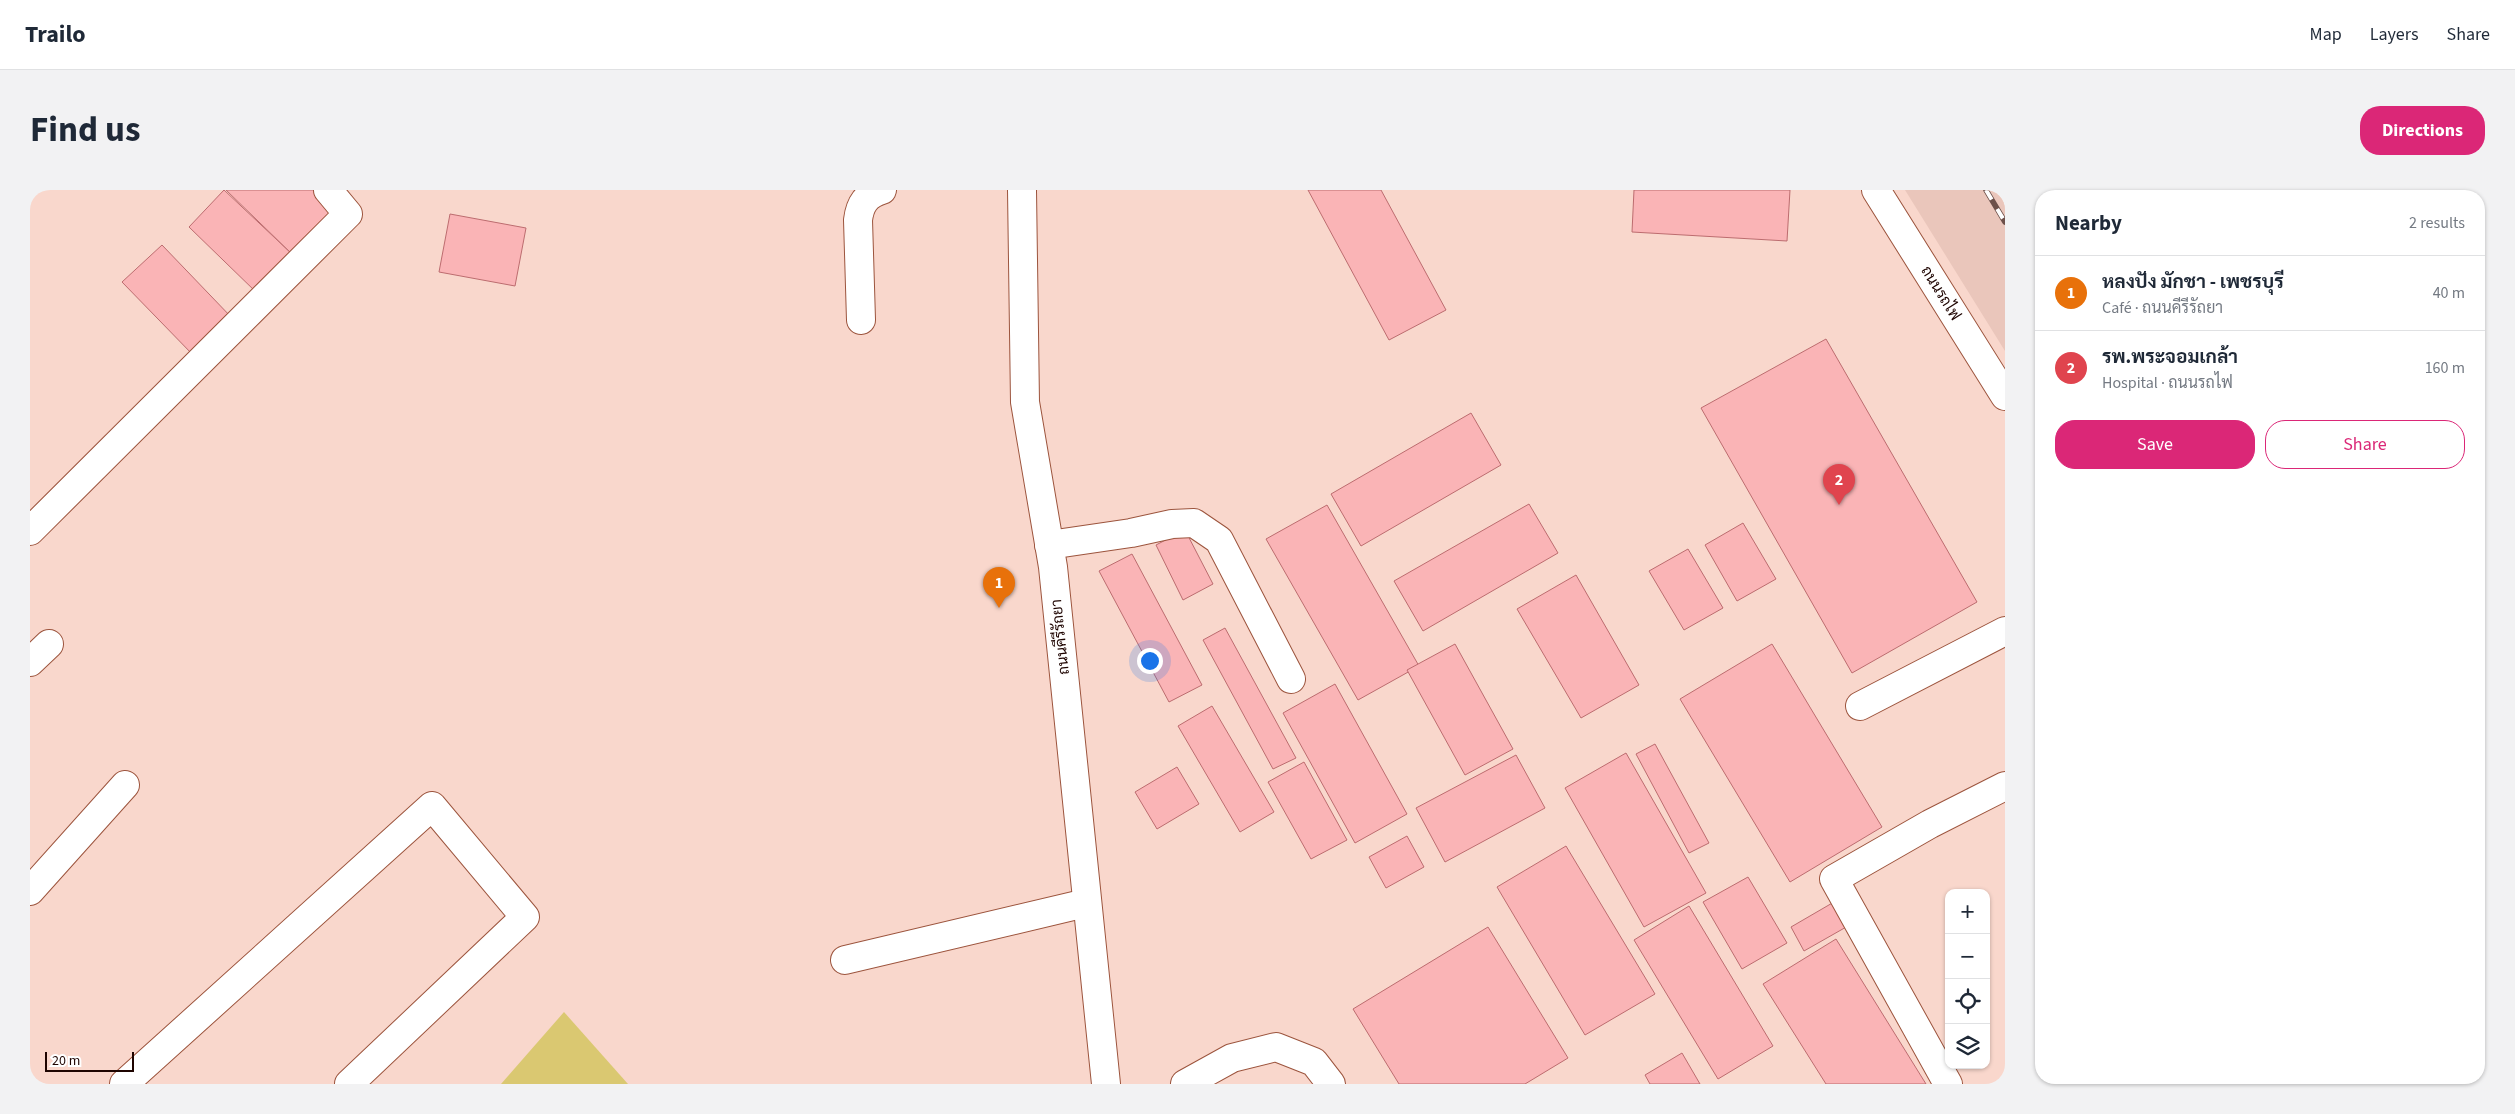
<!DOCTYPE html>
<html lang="en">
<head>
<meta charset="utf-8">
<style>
	body { margin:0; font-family:"Source Sans 3",Sarabun,sans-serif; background:#f2f2f3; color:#1f2937 }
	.controls { position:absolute; right:15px; bottom:15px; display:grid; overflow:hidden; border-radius:10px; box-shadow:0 1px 4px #0004 }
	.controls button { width:45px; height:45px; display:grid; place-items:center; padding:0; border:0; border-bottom:1px solid #e0e1e3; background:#fff; color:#1f2937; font:25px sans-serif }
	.scale { position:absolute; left:15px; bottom:12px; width:89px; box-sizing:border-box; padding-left:5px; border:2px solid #1e0400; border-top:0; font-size:14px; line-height:18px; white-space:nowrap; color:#1e0400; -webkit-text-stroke:4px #fff; paint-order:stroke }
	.you { position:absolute; left:1119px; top:470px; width:18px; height:18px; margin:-12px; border:4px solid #fff; border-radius:50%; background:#1a73e8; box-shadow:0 0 0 8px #1a73e833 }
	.badge { display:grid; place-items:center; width:32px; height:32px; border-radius:50%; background:#db2777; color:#fff; font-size:16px; font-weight:700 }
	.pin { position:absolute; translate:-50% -41px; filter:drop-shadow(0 1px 2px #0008) }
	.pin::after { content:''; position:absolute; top:26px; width:18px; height:15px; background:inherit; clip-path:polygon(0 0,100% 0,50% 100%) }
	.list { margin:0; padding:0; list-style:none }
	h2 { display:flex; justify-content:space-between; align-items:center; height:65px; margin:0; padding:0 20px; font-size:21px }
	h2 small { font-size:16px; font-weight:400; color:#747a83 }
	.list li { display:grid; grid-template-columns:32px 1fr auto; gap:15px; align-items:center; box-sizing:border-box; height:75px; padding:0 20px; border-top:1px solid #e0e1e3 }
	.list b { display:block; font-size:19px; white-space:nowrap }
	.list p { margin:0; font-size:16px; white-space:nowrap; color:#747a83 }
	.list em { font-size:16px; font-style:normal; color:#747a83 }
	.actions { display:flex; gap:10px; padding:15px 20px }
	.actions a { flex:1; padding:11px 0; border:1px solid #db2777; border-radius:20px; text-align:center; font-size:18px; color:#db2777 }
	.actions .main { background:#db2777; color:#fff }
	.icon { flex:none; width:28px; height:28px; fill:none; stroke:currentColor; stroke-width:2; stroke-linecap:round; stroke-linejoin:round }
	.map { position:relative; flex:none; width:1975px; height:894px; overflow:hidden; border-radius:20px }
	header { display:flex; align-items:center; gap:30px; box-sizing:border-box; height:70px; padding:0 25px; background:#fff; border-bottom:1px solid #e0e1e3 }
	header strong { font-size:24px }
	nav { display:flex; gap:28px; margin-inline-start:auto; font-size:18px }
	.intro { display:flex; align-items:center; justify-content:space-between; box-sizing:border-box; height:120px; padding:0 30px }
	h1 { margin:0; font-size:35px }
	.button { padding:12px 22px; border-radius:20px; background:#db2777; color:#fff; font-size:18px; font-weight:700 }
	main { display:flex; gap:30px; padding:0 30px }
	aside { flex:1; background:#fff; border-radius:20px; box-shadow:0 1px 4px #0004 }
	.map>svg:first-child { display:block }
</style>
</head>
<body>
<header>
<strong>Trailo</strong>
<nav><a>Map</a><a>Layers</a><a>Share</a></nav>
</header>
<div class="intro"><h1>Find us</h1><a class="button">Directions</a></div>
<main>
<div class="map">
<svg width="1975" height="894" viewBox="0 0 1975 894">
	<rect width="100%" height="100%" fill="#f9d7cc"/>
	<path fill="#eac6bb" d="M1875 0H1975V161Z"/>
	<path fill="#dac871" d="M534 822 598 894H471Z"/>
	<g fill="#fab4b6" stroke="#bc6c6f">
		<path d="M194 0 263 65 227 103 159 37Z"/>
		<path d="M196 0H286L307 20 263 65Z"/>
		<path d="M1278 0H1351L1416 120 1359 150Z"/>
		<path d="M1604 0H1760L1757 51 1602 42Z"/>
		<path d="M420 24 496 38 485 96 409 82Z"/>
		<path d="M132 55 203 129 164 166 92 92Z"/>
		<path d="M1796 149 1947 412 1822 483 1671 218Z"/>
		<path d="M1441 223 1471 275 1331 356 1301 304Z"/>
		<path d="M1499 314 1528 363 1393 441 1364 391Z"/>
		<path d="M1297 315 1389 476 1328 510 1236 349Z"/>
		<path d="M1713 333 1746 389 1707 411 1675 355Z"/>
		<path d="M1155 340 1183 394 1153 410 1126 355Z"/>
		<path d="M1658 359 1693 418 1654 440 1619 381Z"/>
		<path d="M1102 364 1172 495 1139 512 1069 381Z"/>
		<path d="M1546 385 1609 495 1551 528 1487 419Z"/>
		<path d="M1195 438 1266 568 1243 579 1173 450Z"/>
		<path d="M1425 454 1483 559 1435 585 1377 480Z"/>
		<path d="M1742 454 1852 637 1760 692 1650 509Z"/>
		<path d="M1305 494 1377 624 1325 653 1253 523Z"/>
		<path d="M1182 516 1244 622 1210 642 1148 536Z"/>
		<path d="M1625 554 1679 653 1659 663 1606 564Z"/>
		<path d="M1596 563 1676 703 1614 737 1535 598Z"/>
		<path d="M1486 565 1515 618 1415 672 1386 618Z"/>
		<path d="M1274 572 1317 650 1281 669 1238 592Z"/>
		<path d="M1147 577 1169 614 1127 639 1105 602Z"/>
		<path d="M1377 646 1394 677 1356 698 1339 667Z"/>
		<path d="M1536 656 1625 804 1555 845 1467 697Z"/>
		<path d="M1718 687 1757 753 1712 779 1673 712Z"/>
		<path d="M1804 712 1818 736 1774 761 1761 737Z"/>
		<path d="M1659 716 1743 856 1688 889 1604 750Z"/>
		<path d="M1458 737 1538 868 1495 894H1369L1323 819Z"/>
		<path d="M1806 749 1896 894H1796L1733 794Z"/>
		<path d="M1652 863 1670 894H1620L1615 885Z"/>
	</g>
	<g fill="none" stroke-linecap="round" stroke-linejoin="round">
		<g stroke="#9c543d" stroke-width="30">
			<g id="minor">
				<path d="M992 0 995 212 1023 377 1076 894"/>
				<path d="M1846 0 1975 206"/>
				<path d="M831 130 828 30C830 14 836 5 852 0"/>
				<path d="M0 341 318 24 298 0"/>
				<path d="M1019 355 1101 343 1142 334 1164 333 1189 350 1261 489"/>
				<path d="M0 472 19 454"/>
				<path d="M1830 516 1975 441"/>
				<path d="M0 701 95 595"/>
				<path d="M815 770 1056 713"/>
				<path d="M94 894 402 616 495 727 319 894"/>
				<path d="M1155 894 1202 868 1246 857 1284 872 1301 894"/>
				<path d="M1918 894 1804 689 1900 634 1975 596"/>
			</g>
		</g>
		<use href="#minor" stroke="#fff" stroke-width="28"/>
		<g stroke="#6d504a" stroke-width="5.5">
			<path id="rail" d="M1956 0 1975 32"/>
		</g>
		<use href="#rail" stroke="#fff" stroke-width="4" stroke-dasharray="11" stroke-linecap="butt"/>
	</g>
	<g text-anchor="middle" stroke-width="4.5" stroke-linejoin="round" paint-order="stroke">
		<g font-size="15" fill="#1e0400" stroke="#fff">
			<text transform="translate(1911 103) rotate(58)" y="5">ถนนรถไฟ</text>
			<text transform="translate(1030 447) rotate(-96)" y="5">ถนนคีรีรัถยา</text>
		</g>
	</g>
</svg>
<div class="controls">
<button>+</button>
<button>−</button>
<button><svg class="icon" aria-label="locate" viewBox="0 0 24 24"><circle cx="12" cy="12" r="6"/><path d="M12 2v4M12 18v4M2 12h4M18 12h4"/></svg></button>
<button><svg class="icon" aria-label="layers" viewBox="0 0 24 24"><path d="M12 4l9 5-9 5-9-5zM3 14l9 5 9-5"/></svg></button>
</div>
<div class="scale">20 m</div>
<div class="you"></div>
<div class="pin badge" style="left:969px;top:418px;background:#e8710a">1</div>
<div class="pin badge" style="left:1809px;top:315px;background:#e0444e">2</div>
</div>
<aside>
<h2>Nearby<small>2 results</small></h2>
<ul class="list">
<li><span class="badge" style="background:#e8710a">1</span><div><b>หลงปัง มักชา - เพชรบุรี</b><p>Café · ถนนคีรีรัถยา</p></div><em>40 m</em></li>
<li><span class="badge" style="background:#e0444e">2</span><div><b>รพ.พระจอมเกล้า</b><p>Hospital · ถนนรถไฟ</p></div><em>160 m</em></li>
</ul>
<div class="actions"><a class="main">Save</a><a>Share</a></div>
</aside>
</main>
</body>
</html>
